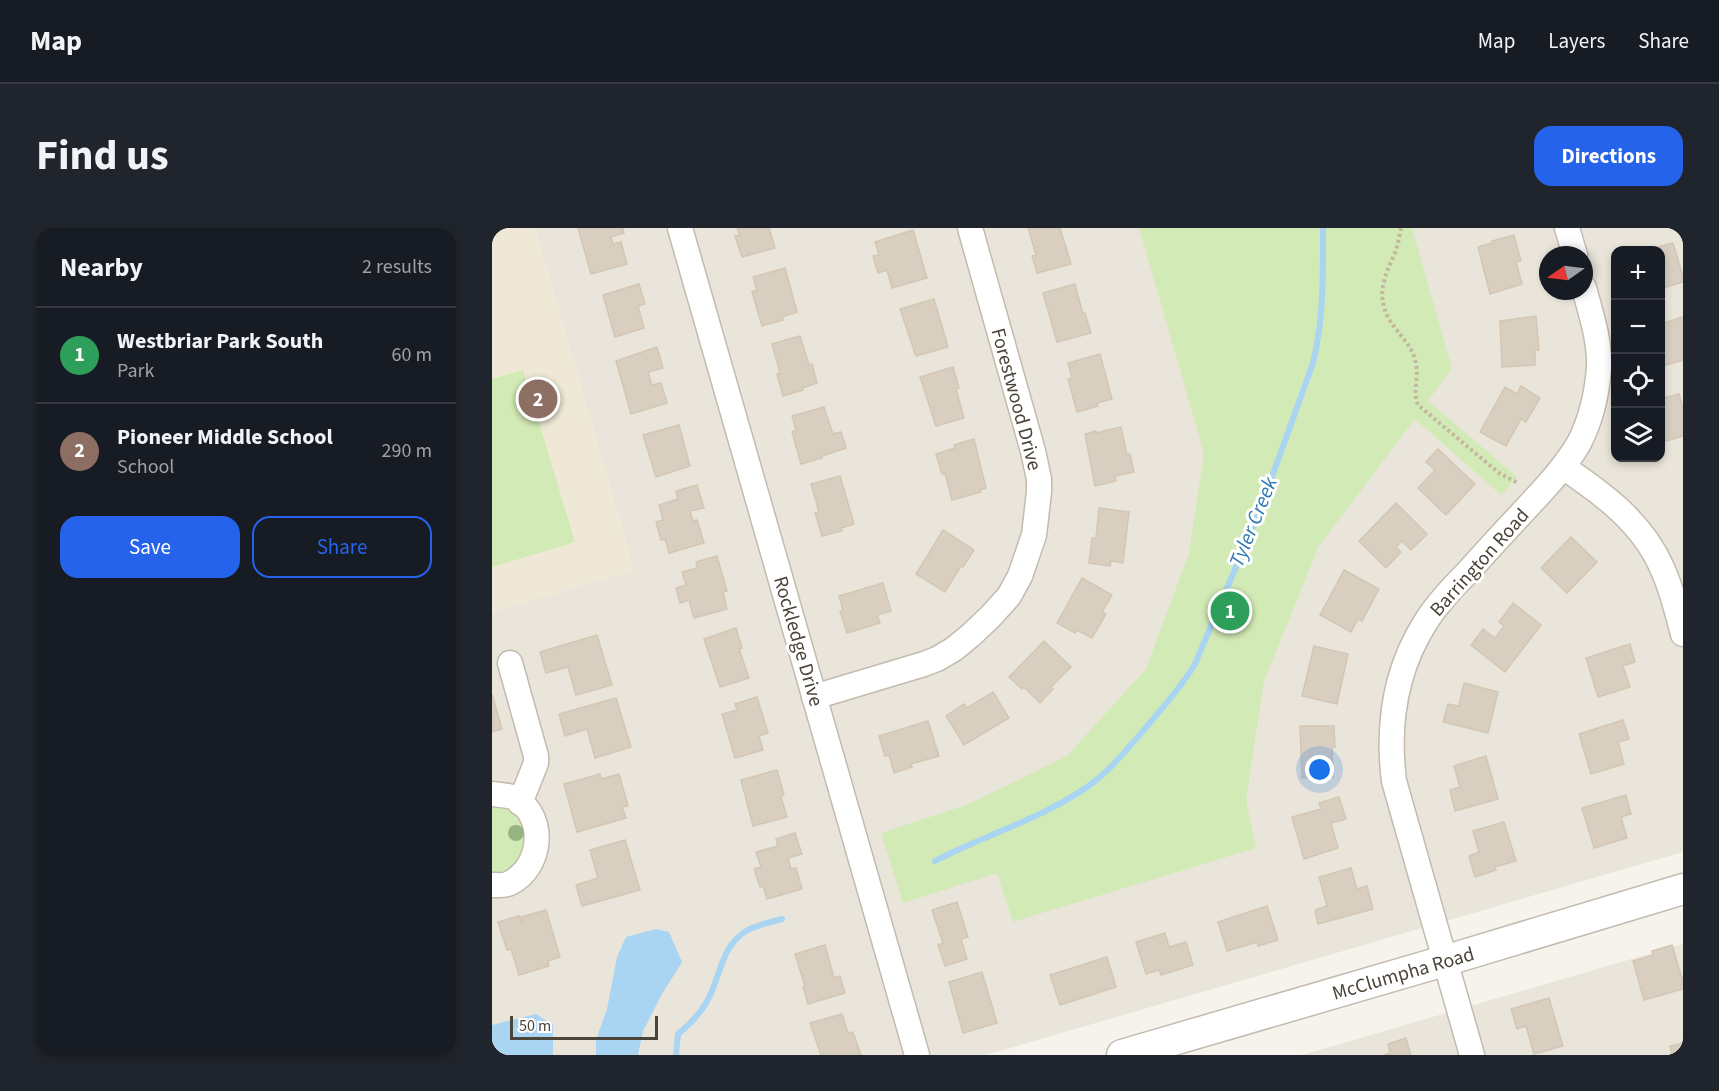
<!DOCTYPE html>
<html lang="en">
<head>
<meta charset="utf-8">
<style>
	body { margin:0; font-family:"Source Sans 3",sans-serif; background:#20242c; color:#f1f3f6 }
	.controls { position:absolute; right:18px; top:18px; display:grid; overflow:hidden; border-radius:12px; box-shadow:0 3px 9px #0003 }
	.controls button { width:54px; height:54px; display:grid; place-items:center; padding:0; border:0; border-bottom:2px solid #363941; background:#171b24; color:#f1f3f6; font:30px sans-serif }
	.compass { position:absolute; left:1047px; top:18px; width:54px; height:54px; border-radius:50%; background:#171b24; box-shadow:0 3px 9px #0003; rotate:256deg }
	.scale { position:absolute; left:18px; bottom:15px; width:148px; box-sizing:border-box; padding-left:6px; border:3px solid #4b4439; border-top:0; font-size:16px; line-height:21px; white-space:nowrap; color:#4b4439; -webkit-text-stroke:4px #fff; paint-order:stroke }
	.you { position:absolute; left:828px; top:542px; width:21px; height:21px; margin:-15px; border:4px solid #fff; border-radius:50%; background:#1a73e8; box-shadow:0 0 0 9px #1a73e833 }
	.badge { display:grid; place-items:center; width:39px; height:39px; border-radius:50%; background:#2563eb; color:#fff; font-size:20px; font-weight:700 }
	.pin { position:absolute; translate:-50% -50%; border:3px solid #fff; box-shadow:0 2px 6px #0006 }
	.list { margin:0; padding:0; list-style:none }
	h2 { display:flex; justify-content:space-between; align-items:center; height:78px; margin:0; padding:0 24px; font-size:26px }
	h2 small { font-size:20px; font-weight:400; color:#9ea1a6 }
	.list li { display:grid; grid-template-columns:39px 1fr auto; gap:18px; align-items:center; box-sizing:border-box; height:96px; padding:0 24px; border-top:2px solid #363941 }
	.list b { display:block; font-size:22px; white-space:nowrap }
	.list p { margin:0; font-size:20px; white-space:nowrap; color:#9ea1a6 }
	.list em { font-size:20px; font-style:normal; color:#9ea1a6 }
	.actions { display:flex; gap:12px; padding:18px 24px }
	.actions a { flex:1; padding:14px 0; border:2px solid #2563eb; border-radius:18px; text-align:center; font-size:21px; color:#2563eb }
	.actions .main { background:#2563eb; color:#fff }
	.icon { flex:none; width:33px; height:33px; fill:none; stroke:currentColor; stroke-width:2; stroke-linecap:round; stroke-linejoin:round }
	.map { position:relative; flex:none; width:1191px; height:827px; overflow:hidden; border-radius:18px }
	header { display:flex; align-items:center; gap:36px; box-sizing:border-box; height:84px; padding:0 30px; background:#171b24; border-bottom:2px solid #363941 }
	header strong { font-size:28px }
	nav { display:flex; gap:33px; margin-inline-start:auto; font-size:21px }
	.intro { display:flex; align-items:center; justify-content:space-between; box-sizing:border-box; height:144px; padding:0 36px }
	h1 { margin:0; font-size:42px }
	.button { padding:15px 27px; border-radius:18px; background:#2563eb; color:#fff; font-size:21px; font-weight:700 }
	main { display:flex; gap:36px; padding:0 36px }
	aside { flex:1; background:#171b24; border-radius:18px; box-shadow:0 3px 9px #0003 }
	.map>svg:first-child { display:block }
</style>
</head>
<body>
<header>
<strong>Map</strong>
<nav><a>Map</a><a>Layers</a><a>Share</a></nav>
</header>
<div class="intro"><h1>Find us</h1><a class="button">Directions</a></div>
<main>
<aside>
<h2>Nearby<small>2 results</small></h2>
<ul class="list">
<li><span class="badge" style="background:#2e9e5b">1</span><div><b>Westbriar Park South</b><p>Park</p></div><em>60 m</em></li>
<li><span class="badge" style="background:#8d6e63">2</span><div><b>Pioneer Middle School</b><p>School</p></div><em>290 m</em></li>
</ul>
<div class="actions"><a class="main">Save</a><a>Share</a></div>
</aside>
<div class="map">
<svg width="1191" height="827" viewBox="0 0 1191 827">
	<rect width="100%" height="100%" fill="#f6f3ec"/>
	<g fill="#eae5da" fill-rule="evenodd">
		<path d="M43 0H1191V624L494 827H0V384L142 342ZM1124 22H1168V230H1124ZM1056 27H1092V63H1056Z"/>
		<path d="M1191 716V827H810Z"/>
	</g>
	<path fill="#efe8d6" d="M0 0H43L142 342 0 384Z"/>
	<g fill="#d2eab5">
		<path d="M647 0H920L960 140 936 173 1025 249 1009 267 923 191 827 318 772 453 754 572 764 620 521 694 505 645 411 675 389 605 475 577 575 528 654 441 697 325 712 225Z"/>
		<path d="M31 142 83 314 0 339V151Z"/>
		<path d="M0 578 11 580 21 585 33 601 34 609 29 630 16 644 0 648Z"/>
	</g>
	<g fill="#a9d4f2">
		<path d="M164 701 177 704 190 734 170 766 151 803 146 827H104V812L115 781 125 729 134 709Z"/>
		<path d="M44 786 61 797V827H0V797Z"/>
	</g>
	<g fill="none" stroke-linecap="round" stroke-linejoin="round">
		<g stroke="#a9d4f2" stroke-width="6">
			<path d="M443 633C493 607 549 591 595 559 618 543 637 519 656 497 673 477 690 458 703 436L768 282 821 135C832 90 831 45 831 0"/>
			<path d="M184 827 186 806C197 797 207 787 214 775 229 750 228 719 254 703 264 697 279 694 290 691"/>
		</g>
	</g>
	<g fill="#d8cfc1" stroke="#d3c7b4" stroke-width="1.5">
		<path d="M86 0H131L132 5 119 9 121 16 129 14 135 36 99 46Z"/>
		<path d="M245 0H277L283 20 250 29 243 8 248 7Z"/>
		<path d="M536 0H568L579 36 545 45 540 28 544 27Z"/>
		<path d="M421 2 435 50 400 60 395 42 386 45 381 28 387 27 383 14Z"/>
		<path d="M1022 7 1029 33 1024 34 1030 56 998 66 986 19 1000 15V13Z"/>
		<path d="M1181 15 1191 49V54L1168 61V22H1154Z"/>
		<path d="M293 40 305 84 290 89 291 92 270 98 260 64 265 62 261 49Z"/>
		<path d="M147 56 153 76 146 78 152 100 123 109 111 67Z"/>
		<path d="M583 56 591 86 593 85 599 105 565 114 551 65Z"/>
		<path d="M442 71 456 119 424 128 408 81Z"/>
		<path d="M1044 88 1047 122H1043V137L1010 139 1008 93Z"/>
		<path d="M1191 89V132L1168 139V119H1170L1168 113V96Z"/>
		<path d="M308 108 317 137 320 136 325 155 310 160 311 162 291 168 285 146 288 145 280 116Z"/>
		<path d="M165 119 171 140 156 144 160 157 169 155 175 175 139 186 124 133Z"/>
		<path d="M608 126 620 171 605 175 606 178 585 184 576 151 580 150 576 135Z"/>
		<path d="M461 139 467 160 464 161 472 190 444 198 428 149Z"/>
		<path d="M1029 158 1048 170 1034 194 1029 191 1014 218 988 204 1013 159 1025 166Z"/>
		<path d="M1187 166 1191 180V208L1168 215V171Z"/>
		<path d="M332 179 341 206 349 204 354 220 330 228V230L309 236 300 204 304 202 300 188Z"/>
		<path d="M187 197 198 238 164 249 151 207Z"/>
		<path d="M629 199 635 227 638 226 642 244 623 248 624 253 603 258 593 206 604 203V205Z"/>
		<path d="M482 211 494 260 488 262 489 264 460 272 453 245 450 246 444 226 463 220 462 217Z"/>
		<path d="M946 221 983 256 954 287 926 260 943 242 934 234Z"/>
		<path d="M348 248 362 296 349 300 350 303 330 308 323 285 327 284 319 256Z"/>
		<path d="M205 257 212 280 198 283 201 293 205 292 212 315 177 325 173 311 169 312 164 294 171 292 167 277 186 271 184 263Z"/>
		<path d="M904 275 935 306 919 322 910 313 904 319 909 324 894 340 867 313Z"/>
		<path d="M607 280 637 284 631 335 619 333 618 338 597 335 600 310H604Z"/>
		<path d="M451 302 482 322 471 339 469 338 453 364 424 346Z"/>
		<path d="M1079 309 1105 334 1075 365 1049 340Z"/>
		<path d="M225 328 235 363 231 364 235 381 202 390 197 372 188 375 184 360 194 357 190 344 205 340 204 334Z"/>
		<path d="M852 342 887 361 870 393 866 391 859 404 828 387Z"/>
		<path d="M590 350 620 367 610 384 614 386 600 410 585 402 583 405 565 395Z"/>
		<path d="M391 355 399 383 385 387 388 395 355 405 348 383 351 382 347 368Z"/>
		<path d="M1021 375 1049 397 1013 444 979 417 991 401 1003 410 1012 398 1007 394Z"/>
		<path d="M244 400 250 420 247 421 257 450 228 459 212 411Z"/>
		<path d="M105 407 120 457 84 467 76 439 54 445 48 424Z"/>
		<path d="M552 413 579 439 559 459 561 461 548 475 532 459 530 461 517 449Z"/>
		<path d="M1138 416 1143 434 1131 438 1138 459 1106 469 1094 430Z"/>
		<path d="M822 418 856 426 845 476 810 468Z"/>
		<path d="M972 455 1006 464 996 505 951 494 956 476 967 478Z"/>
		<path d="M501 464 517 490 472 517 454 488 472 476 475 480Z"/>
		<path d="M0 466 10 501 0 504Z"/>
		<path d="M265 469 276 505 267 508 271 522 243 530 230 486 245 482 243 476Z"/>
		<path d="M124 470 139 519 103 530 95 501 73 508 67 486Z"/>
		<path d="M1131 492 1137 511 1126 514 1132 536 1099 546 1087 506Z"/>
		<path d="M436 493 447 528 419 536 420 539 402 545 397 527 393 528 387 508Z"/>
		<path d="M808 498H842L843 519H840L841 549 810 550Z"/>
		<path d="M994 528 1006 571 963 583 958 562 968 559 962 538Z"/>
		<path d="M285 542 292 567 289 569 295 589 261 598 249 552Z"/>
		<path d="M108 546 109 551 127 546 136 578 130 579 134 590 85 604 72 556Z"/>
		<path d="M1134 567 1139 586 1129 589 1135 610 1102 620 1090 580Z"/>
		<path d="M847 569 854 591 839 595 846 620 812 631 800 589 829 581 827 575Z"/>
		<path d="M1012 594 1024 633 1002 639 1004 642 983 649 977 628 987 624 981 603Z"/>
		<path d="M303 605 310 626 296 630 299 641 304 640 310 661 275 671 271 658 268 659 262 641 269 639 264 624 286 618 284 611Z"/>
		<path d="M133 612 148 662 90 678 84 657 106 650 98 622Z"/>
		<path d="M859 640 865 661 875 658 881 681 826 696 823 682 835 678 827 649Z"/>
		<path d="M465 674 476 709 469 711 475 731 453 738 446 717 451 715 440 682Z"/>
		<path d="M775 678 786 712 766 718 765 714 735 723 726 694Z"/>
		<path d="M54 682 68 729 56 733 57 738 27 747 19 721 15 722 6 694 27 688 29 694H31L29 689Z"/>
		<path d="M673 705 677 719 694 714 701 737 669 747 667 742 654 746 644 714Z"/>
		<path d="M333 717 342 750 348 748 353 765 316 776 311 759 313 758 303 726Z"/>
		<path d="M1180 717 1191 754V761L1152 772 1141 733 1161 727 1160 723Z"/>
		<path d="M615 729 624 759 568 777 558 747Z"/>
		<path d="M490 744 505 795 471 805 457 754Z"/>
		<path d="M1057 770 1071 818 1042 826 1034 798 1025 801 1019 781Z"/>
		<path d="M350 786 356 805 361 804 369 827H329L318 795Z"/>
		<path d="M914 810 919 827H892L898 825 896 816Z"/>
		<path d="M1191 815V827H1180L1178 818Z"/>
	</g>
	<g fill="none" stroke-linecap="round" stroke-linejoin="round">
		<g stroke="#c2bbae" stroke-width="27">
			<g id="minor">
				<path d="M188 0 425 827"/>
				<path d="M1075 0 1083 27"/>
				<path d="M1071 239C1110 265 1151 295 1170 340 1180 361 1185 384 1191 406"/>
				<path d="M18 435 44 528V535L28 575"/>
				<path d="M322 469 432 436 445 431 462 421 479 407 499 388 517 368 528 348 542 307 547 264V251L541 223 478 0"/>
				<path d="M0 566C7 567 17 567 23 570 55 589 50 639 18 655 13 658 6 657 0 657"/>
				<path d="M980 827 902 553C895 497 903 443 933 395 944 377 959 361 974 346 992 326 1011 305 1030 285 1050 263 1072 241 1087 215 1099 192 1105 165 1107 140 1108 112 1099 86 1092 60"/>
			</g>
		</g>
		<g stroke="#c2bbae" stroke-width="33">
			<path id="tertiary" d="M630 827 952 733 1191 661"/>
		</g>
		<path stroke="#c4b79f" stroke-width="4" stroke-dasharray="3 3" stroke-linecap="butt" d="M909 0C907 9 906 18 902 27 893 48 884 66 896 89 904 104 918 115 923 131 928 147 920 163 926 177L1007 245 1026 255"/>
		<use href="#minor" stroke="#fff" stroke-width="24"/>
		<use href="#tertiary" stroke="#fff" stroke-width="30"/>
	</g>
	<circle fill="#97b381" cx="24" cy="605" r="8"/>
	<g text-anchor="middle" stroke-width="6" stroke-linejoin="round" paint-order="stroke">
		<g font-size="20" fill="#4b4439" stroke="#fff">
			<text transform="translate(525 171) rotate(75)" y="7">Forestwood Drive</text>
			<text transform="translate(987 334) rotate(-48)" y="7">Barrington Road</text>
			<text transform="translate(307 413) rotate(74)" y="7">Rockledge Drive</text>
			<text transform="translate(911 745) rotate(-16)" y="7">McClumpha Road</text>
		</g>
		<g font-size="21" font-style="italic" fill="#2e7ab2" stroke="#fff">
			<text transform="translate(761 294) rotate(-68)" y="7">Tyler Creek</text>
		</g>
	</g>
</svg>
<div class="controls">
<button>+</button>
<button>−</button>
<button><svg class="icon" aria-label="locate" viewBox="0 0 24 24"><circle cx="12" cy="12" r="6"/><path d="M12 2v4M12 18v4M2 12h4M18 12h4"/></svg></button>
<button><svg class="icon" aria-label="layers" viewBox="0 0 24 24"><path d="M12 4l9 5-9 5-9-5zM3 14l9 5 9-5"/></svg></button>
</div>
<svg class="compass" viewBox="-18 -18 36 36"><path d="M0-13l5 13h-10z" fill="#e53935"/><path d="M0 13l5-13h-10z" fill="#9ea1a6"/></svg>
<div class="scale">50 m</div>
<div class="you"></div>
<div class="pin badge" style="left:738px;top:383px;background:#2e9e5b">1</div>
<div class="pin badge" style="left:46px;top:171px;background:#8d6e63">2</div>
</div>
</main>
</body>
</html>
